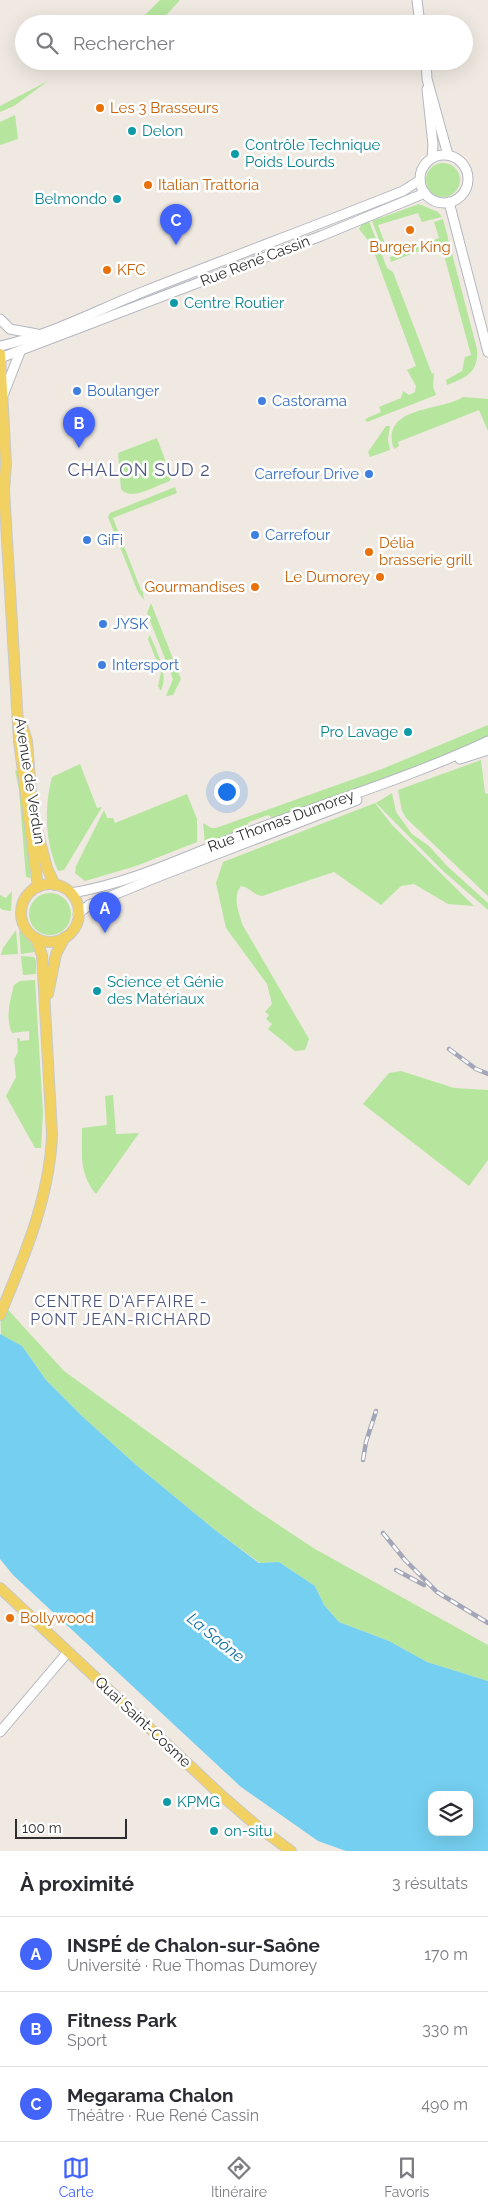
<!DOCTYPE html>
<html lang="fr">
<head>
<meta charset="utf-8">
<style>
	body { margin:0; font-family:Raleway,sans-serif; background:#f7f7f7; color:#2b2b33 }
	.controls { position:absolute; right:15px; bottom:15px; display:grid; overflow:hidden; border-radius:10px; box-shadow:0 5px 20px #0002 }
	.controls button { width:45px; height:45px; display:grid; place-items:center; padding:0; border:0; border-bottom:1px solid #e1e1e2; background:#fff; color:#2b2b33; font:25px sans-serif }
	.scale { position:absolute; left:15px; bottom:12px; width:112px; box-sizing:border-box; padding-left:5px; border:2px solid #2e2e2e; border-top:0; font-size:14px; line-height:18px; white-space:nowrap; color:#2e2e2e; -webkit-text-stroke:4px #fff; paint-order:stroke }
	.you { position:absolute; left:226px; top:791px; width:18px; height:18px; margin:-12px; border:4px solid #fff; border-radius:50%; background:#1a73e8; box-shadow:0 0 0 8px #1a73e833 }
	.badge { display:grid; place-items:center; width:32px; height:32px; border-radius:50%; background:#4264fb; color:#fff; font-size:16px; font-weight:700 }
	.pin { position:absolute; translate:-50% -41px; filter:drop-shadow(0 1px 2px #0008) }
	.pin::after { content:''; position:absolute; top:26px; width:18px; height:15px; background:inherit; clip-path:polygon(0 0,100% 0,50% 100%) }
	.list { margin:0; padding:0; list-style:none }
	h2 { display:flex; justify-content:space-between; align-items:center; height:65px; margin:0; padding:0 20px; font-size:21px }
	h2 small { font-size:16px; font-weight:400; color:#7c7c81 }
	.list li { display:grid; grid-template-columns:32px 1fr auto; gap:15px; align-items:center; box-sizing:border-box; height:75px; padding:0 20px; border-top:1px solid #e1e1e2 }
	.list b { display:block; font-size:19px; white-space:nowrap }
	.list p { margin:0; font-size:16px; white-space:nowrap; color:#7c7c81 }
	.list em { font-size:16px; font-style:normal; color:#7c7c81 }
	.icon { flex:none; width:28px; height:28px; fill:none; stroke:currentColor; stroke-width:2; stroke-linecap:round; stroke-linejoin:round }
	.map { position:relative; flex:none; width:488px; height:1851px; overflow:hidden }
	.search { position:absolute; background:#fff; box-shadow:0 5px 20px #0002; left:15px; right:15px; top:15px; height:55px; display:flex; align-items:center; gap:12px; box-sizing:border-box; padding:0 18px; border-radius:28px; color:#7c7c81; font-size:19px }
	.sheet { height:290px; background:#fff }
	nav { display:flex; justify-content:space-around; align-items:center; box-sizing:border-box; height:70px; border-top:1px solid #e1e1e2; background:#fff; font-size:14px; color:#7c7c81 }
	nav a { display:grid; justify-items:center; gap:2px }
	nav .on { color:#4264fb }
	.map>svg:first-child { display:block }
</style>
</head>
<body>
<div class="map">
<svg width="488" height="1851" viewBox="0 0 488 1851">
	<rect width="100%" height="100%" fill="#efe9e1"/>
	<g fill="#b6e59e">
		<path d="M160 0H180L158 24H136Z"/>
		<path d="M48 81 14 106 0 112V106Z"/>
		<path d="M15 115 18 139 0 145V122Z"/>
		<circle cx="443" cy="180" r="17"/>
		<path d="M419 204 438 212 442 217 422 222 418 213 378 225 387 249 383 250 372 221Z"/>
		<path d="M443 219 477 349C479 372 466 378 447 385L446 380 462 371 465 357 471 355 441 244 435 245 434 240 439 238 434 222Z"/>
		<path d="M369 221 387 268 393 272 432 374 434 373 433 386 436 395 367 422 365 419 381 412 379 407 401 398 403 391 409 395 415 392 416 386 407 370 416 366 371 244 359 229 362 224Z"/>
		<path d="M427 243 429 247 391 262 390 257Z"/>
		<path d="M463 397 488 399V431L479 410 398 442 399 446 394 449C379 406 442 411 463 397Z"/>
		<path d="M386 426H390L388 440 390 450 370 457 368 452Z"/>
		<path d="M157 438 171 476 170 481C157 485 131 502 121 489L118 453Z"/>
		<path d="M175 487 177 493 113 518 141 590 143 592 144 600 138 592 108 517 110 513Z"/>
		<path d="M151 603 181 679 173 695 166 696 173 679 147 613Z"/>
		<path d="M150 635C157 654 169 672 161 691L158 686 161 672 148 639Z"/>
		<path d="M488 725V736L410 770 274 819 268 815 249 822 244 830 205 844 203 823 211 828H216L382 769Z"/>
		<path d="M481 760 485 793 488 794V896L406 818 402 811 398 790Z"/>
		<path d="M80 764 97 808 102 807 64 870 58 871C45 841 44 808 52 777Z"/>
		<path d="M15 770 19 772 31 878 26 877 19 790Z"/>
		<path d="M392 793 396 812 412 834 429 846 447 866 488 903V910L443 871 376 803Z"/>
		<path d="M187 794 197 819V842L136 866 85 881 75 873 76 866 104 810 107 818H113L115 823Z"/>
		<path d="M375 803 392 825 474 906 448 904 414 884 401 886 381 905 334 872 262 896C254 895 249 887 241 886 232 897 239 912 242 924L309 1039 305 1050 295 1051 268 1029 272 1024 266 1019 269 1015 265 1012 272 1004 267 984 226 928 216 883 223 862Z"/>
		<path d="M12 891 11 911 3 910 0 908V895L6 898Z"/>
		<circle cx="50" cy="914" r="21"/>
		<path d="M16 930 18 954 1 955 3 948Z"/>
		<path d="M19 930 32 944 35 952 21 954Z"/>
		<path d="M21 956 34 957 36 961V974L23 975Z"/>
		<path d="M35 980 43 1113 41 1148H35L6 1096 16 1077 14 1059 18 1052 17 1038H20V1041L29 1040V1031L12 1033C5 1017 10 1001 14 985L20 981Z"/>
		<path d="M401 1071 454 1088 488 1090V1160L469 1186 363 1104 389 1073Z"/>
		<path d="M113 1095 116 1134 139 1133 96 1194C79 1174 82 1153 82 1128L107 1125 105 1096Z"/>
		<path d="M0 1301 64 1371 256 1510 315 1549 488 1645V1681L427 1662 389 1641 339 1622 324 1605 315 1586 279 1562 260 1563 215 1530 135 1464 83 1417 46 1380 22 1346 1 1335Z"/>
	</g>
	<path fill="#75cff0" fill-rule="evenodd" d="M0 1334 22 1346 46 1380 83 1417 135 1464 215 1530 259 1563 279 1562 315 1586 324 1605 339 1622 389 1641 427 1662 488 1681V1851H346L318 1841 241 1787 13 1575 0 1559ZM432 1795H469V1832H432Z"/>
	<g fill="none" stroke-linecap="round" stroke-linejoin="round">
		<g stroke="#b4b7c1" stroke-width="11">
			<g id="secondary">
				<path d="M417 0 420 24"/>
				<path d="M426 61 427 79 448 155"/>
				<path d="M427 89 433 145 432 158"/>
				<circle cx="444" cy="179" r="24"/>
				<path d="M449 202 488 352"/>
				<path d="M0 319 10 329 37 334"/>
				<path d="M0 346C51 335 97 310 145 291 231 257 318 225 403 191L420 180"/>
				<path d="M0 358 321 236 425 193"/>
				<path d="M4 393 20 352"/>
				<path d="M460 759 488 750"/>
				<path d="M71 893C135 883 196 851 257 829 334 800 414 776 488 741"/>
				<path d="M78 914 89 905 160 876 357 800"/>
				<path d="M0 1732 67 1653"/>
			</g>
		</g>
		<g stroke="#c9c9c9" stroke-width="12">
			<g id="primary">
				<path d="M0 354 6 464 4 490 19 741 38 887"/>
				<path d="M22 725 27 741 32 805"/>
				<path d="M36 826 47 868 55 885"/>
				<circle cx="50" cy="913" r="29"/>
				<path d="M48 994 56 954 65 937"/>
				<path d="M0 1315C24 1257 50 1197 52 1134L42 955 36 938"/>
				<path d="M0 1588 221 1795 257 1826 291 1851"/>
			</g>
		</g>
		<use href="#secondary" stroke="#fff" stroke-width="9"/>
		<use href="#primary" stroke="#f2d163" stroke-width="10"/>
		<g stroke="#a3a6b8" stroke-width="4.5">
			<g id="rail">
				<path d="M449 1049 476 1069 488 1074"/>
				<path d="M363 1460 366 1442 376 1411"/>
				<path d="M383 1533 405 1560 437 1592 488 1623"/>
				<path d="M396 1570 424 1585"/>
			</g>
		</g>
		<use href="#rail" stroke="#fff" stroke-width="2.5" stroke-dasharray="8" stroke-linecap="butt"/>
	</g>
	<g fill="#e8710a" stroke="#fff" stroke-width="2">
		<circle cx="100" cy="108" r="5"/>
		<circle cx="148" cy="185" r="5"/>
		<circle cx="410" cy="230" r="5"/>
		<circle cx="107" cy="270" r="5"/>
		<circle cx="369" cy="552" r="5"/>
		<circle cx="380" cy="577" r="5"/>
		<circle cx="255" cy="587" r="5"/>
		<circle cx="10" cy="1618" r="5"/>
	</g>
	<g fill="#0f9aa8" stroke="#fff" stroke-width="2">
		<circle cx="132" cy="131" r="5"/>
		<circle cx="235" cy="154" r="5"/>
		<circle cx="117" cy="199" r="5"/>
		<circle cx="174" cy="303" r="5"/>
		<circle cx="408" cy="732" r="5"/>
		<circle cx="97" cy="991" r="5"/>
		<circle cx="167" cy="1802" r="5"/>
		<circle cx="214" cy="1831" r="5"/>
	</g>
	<g fill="#3f7fe0" stroke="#fff" stroke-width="2">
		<circle cx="77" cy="391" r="5"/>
		<circle cx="262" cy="401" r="5"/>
		<circle cx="369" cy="474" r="5"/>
		<circle cx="255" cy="535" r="5"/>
		<circle cx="87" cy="540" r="5"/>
		<circle cx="103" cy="624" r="5"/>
		<circle cx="102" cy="665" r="5"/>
	</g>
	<g text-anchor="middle" stroke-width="5" stroke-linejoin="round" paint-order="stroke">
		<g font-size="15" fill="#c56008" stroke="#fff" text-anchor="start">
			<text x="110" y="113">Les 3 Brasseurs</text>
			<text x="158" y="190">Italian Trattoria</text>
			<text x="410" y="252" text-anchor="middle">Burger King</text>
			<text x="117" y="275">KFC</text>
			<text x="379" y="548">Délia<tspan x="379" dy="17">brasserie grill</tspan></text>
			<text x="370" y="582" text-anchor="end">Le Dumorey</text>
			<text x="245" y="592" text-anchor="end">Gourmandises</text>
			<text x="20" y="1623">Bollywood</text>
		</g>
		<g font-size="15" fill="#0d838f" stroke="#fff" text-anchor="start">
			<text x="142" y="136">Delon</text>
			<text x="245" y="150">Contrôle Technique<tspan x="245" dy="17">Poids Lourds</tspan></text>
			<text x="107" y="204" text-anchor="end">Belmondo</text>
			<text x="184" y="308">Centre Routier</text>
			<text x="398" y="737" text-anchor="end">Pro Lavage</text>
			<text x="107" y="987">Science et Génie<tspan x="107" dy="17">des Matériaux</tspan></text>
			<text x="177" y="1807">KPMG</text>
			<text x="224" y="1836">on-situ</text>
		</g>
		<g font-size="15" fill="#2e2e2e" stroke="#fff">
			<text transform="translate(255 261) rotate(-21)" y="5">Rue René Cassin</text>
			<text transform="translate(30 781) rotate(81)" y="5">Avenue de Verdun</text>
			<text transform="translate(281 821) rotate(-20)" y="5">Rue Thomas Dumorey</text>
			<text transform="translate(143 1722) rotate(43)" y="5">Quai Saint-Cosme</text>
		</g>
		<g font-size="15" fill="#366cbe" stroke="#fff" text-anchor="start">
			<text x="87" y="396">Boulanger</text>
			<text x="272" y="406">Castorama</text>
			<text x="359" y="479" text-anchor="end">Carrefour Drive</text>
			<text x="265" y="540">Carrefour</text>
			<text x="97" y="545">GiFi</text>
			<text x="113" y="629">JYSK</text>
			<text x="112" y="670">Intersport</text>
		</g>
		<g font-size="16" letter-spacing="1" fill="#4d5680" stroke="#fff">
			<text x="121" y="1307">CENTRE D'AFFAIRE -<tspan x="121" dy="18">PONT JEAN-RICHARD</tspan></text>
		</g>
		<g font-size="16" font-style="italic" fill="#0d6fa3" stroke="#fff">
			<text transform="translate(216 1637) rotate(39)" y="6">La Saône</text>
		</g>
		<g font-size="18" letter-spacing="1" fill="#4d5680" stroke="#fff">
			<text x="139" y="476">CHALON SUD 2</text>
		</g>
	</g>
</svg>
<div class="controls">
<button><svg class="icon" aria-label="layers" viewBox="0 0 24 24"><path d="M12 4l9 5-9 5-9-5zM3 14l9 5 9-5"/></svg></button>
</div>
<div class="scale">100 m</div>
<div class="you"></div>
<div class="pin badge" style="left:105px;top:933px">A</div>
<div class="pin badge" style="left:79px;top:448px">B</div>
<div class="pin badge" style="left:176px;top:245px">C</div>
<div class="search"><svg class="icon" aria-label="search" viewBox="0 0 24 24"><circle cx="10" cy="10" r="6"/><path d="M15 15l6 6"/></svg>Rechercher</div>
</div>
<section class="sheet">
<h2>À proximité<small>3 résultats</small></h2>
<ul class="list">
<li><span class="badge">A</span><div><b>INSPÉ de Chalon-sur-Saône</b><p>Université · Rue Thomas Dumorey</p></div><em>170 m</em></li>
<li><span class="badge">B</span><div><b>Fitness Park</b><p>Sport</p></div><em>330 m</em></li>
<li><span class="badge">C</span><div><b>Megarama Chalon</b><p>Théâtre · Rue René Cassin</p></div><em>490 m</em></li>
</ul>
</section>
<nav>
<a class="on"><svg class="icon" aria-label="map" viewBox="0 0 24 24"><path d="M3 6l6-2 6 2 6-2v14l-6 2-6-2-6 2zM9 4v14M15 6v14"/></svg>Carte</a>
<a><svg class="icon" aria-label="directions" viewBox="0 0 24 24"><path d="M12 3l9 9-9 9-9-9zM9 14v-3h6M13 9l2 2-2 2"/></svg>Itinéraire</a>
<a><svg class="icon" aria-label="saved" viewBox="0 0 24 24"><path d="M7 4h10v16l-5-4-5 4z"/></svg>Favoris</a>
</nav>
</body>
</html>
